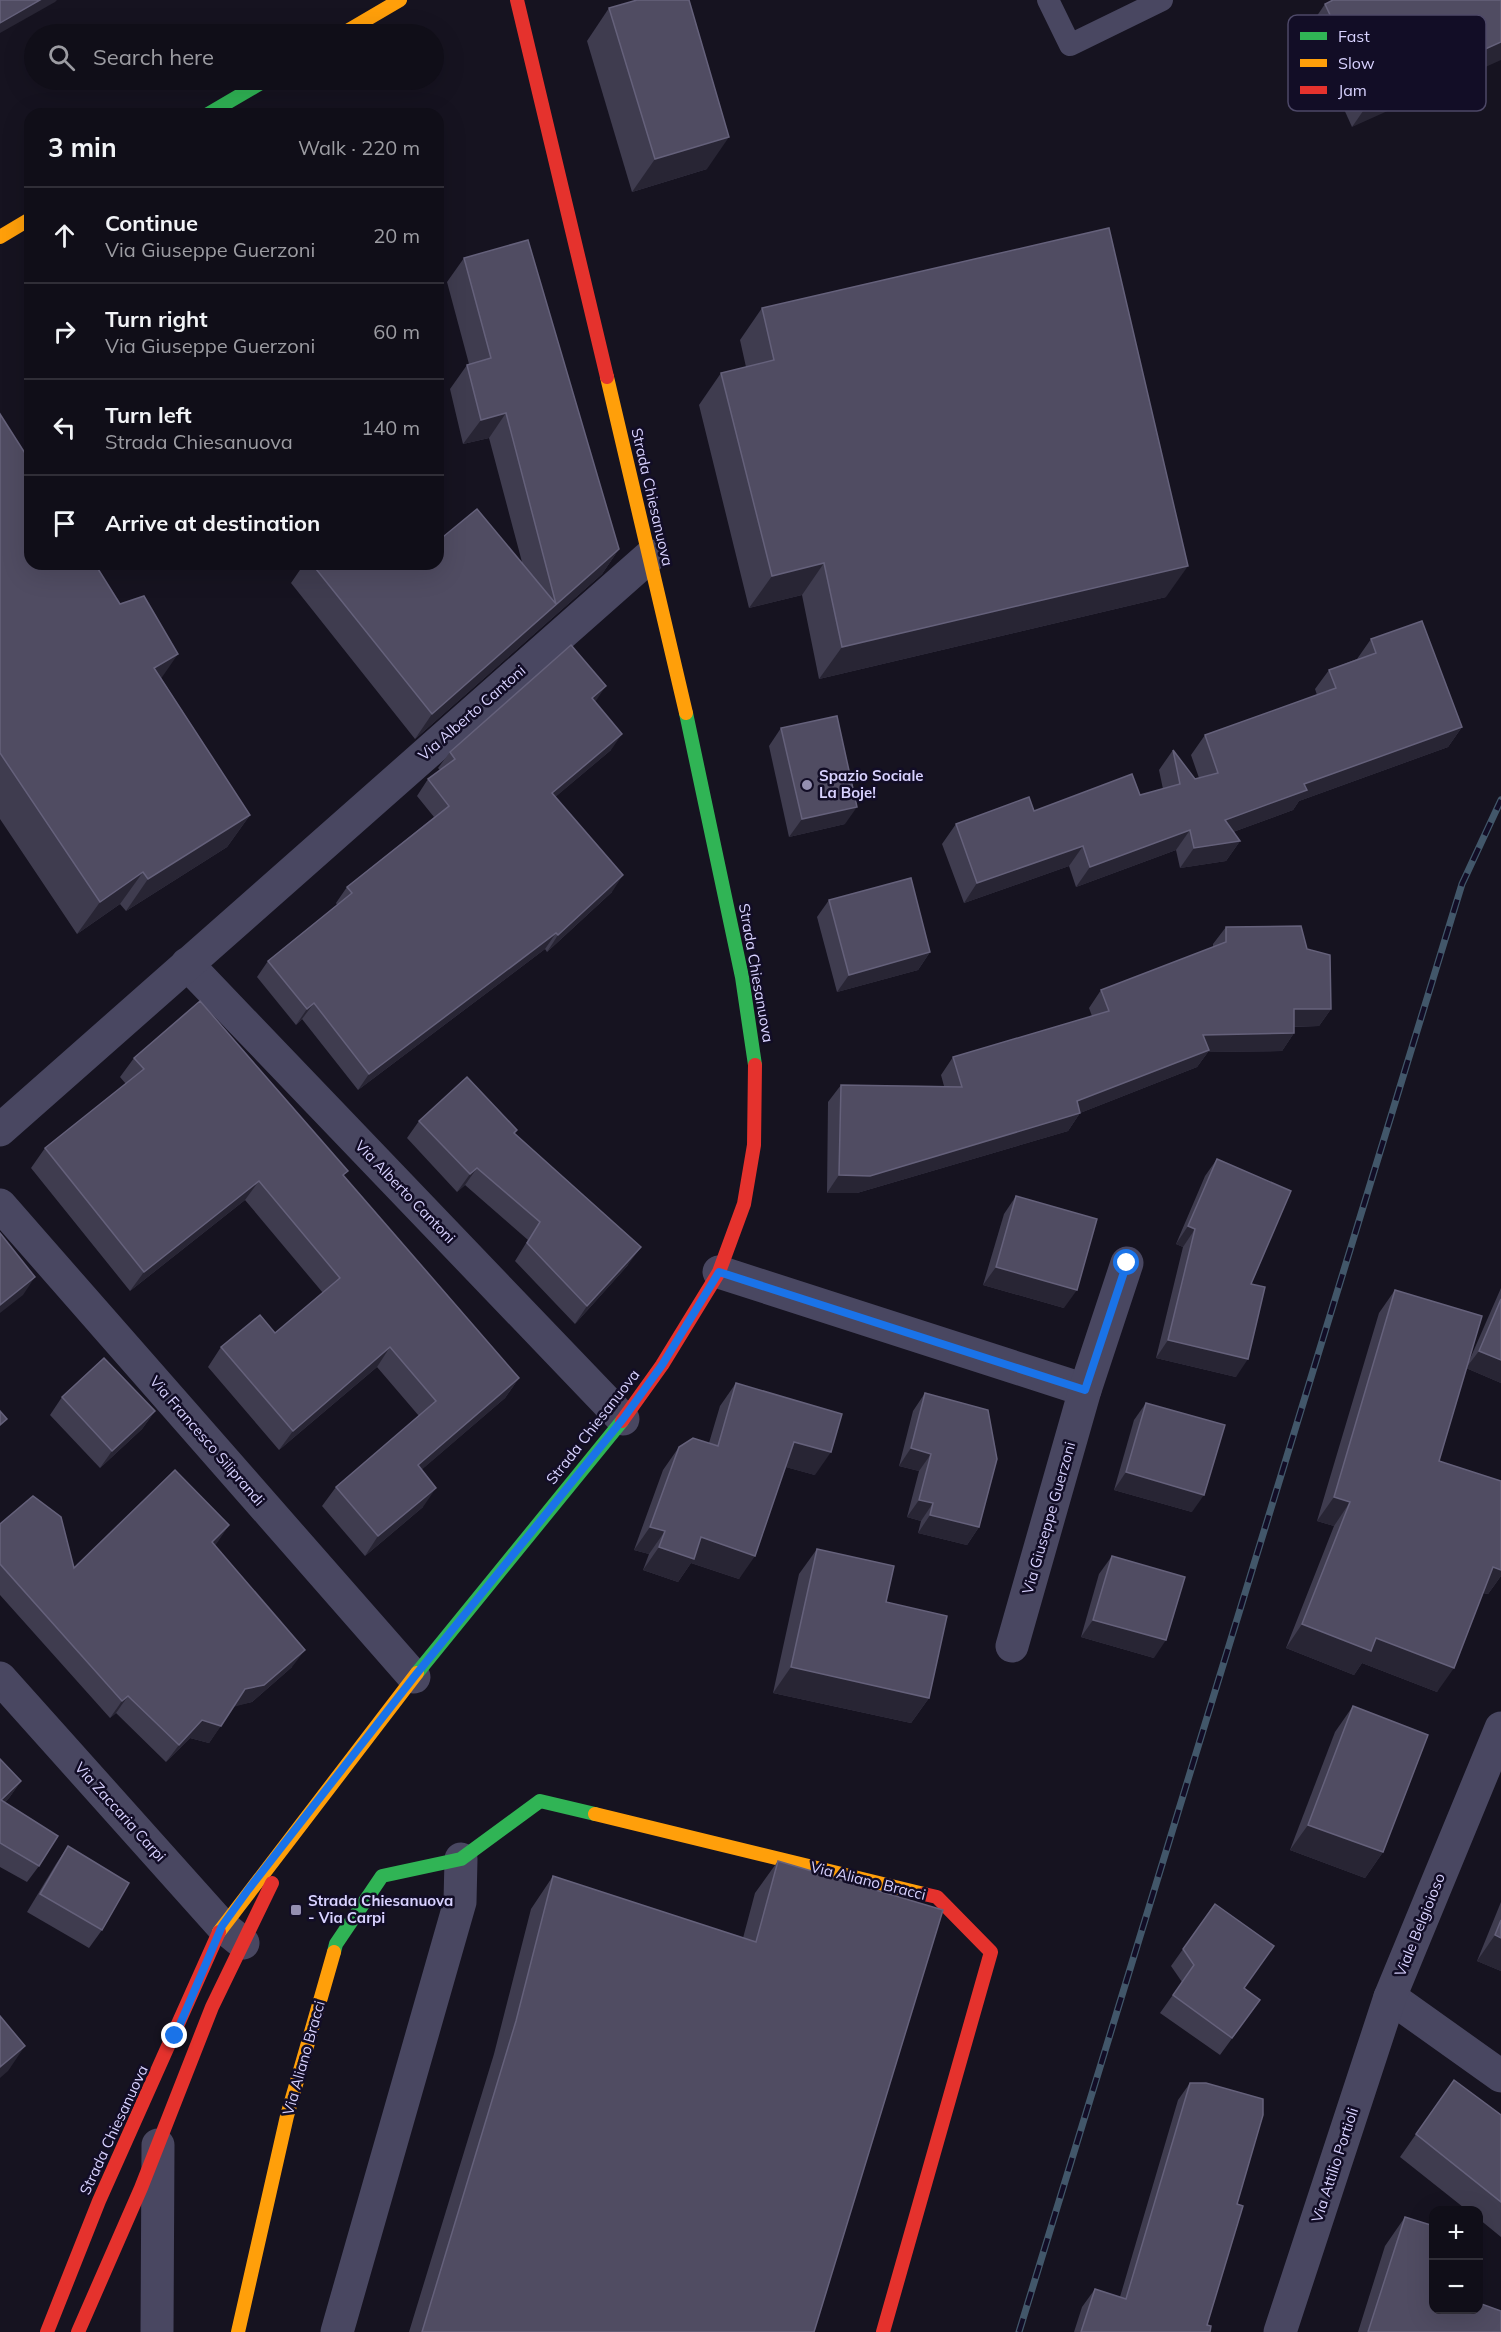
<!DOCTYPE html>
<html lang="en">
<head>
<meta charset="utf-8">
<style>
	body { margin:0; font-family:Mulish,sans-serif; background:#191721; color:#f1f3f6 }
	.controls { position:absolute; right:18px; bottom:18px; display:grid; overflow:hidden; border-radius:12px; box-shadow:0 6px 24px #0002 }
	.controls button { width:54px; height:54px; display:grid; place-items:center; padding:0; border:0; border-bottom:2px solid #302e37; background:#100e18; color:#f1f3f6; font:30px sans-serif }
	.stop { position:absolute; width:18px; height:18px; margin:-14px; border:4px solid #1a73e8; border-radius:50%; background:#fff }
	.stop.end { background:#1a73e8; border-color:#fff; box-shadow:0 2px 6px #0008 }
	.list { margin:0; padding:0; list-style:none }
	h2 { display:flex; justify-content:space-between; align-items:center; height:78px; margin:0; padding:0 24px; font-size:26px }
	h2 small { font-size:20px; font-weight:400; color:#9c9ca2 }
	.list li { display:grid; grid-template-columns:39px 1fr auto; gap:18px; align-items:center; box-sizing:border-box; height:96px; padding:0 24px; border-top:2px solid #302e37 }
	.list b { display:block; font-size:22px; white-space:nowrap }
	.list p { margin:0; font-size:20px; white-space:nowrap; color:#9c9ca2 }
	.list em { font-size:20px; font-style:normal; color:#9c9ca2 }
	.icon { flex:none; width:33px; height:33px; fill:none; stroke:currentColor; stroke-width:2; stroke-linecap:round; stroke-linejoin:round }
	.map { position:relative; flex:none; width:1501px; height:2332px; overflow:hidden }
	.search { position:absolute; background:#100e18; box-shadow:0 6px 24px #0002; left:24px; top:24px; width:420px; height:66px; display:flex; align-items:center; gap:15px; box-sizing:border-box; padding:0 21px; border-radius:33px; color:#9c9ca2; font-size:22px }
	.panel { position:absolute; background:#100e18; box-shadow:0 6px 24px #0002; left:24px; top:108px; width:420px; height:462px; border-radius:18px }
	.map>svg:first-child { display:block }
</style>
</head>
<body>
<div class="map">
<svg width="1501" height="2332" viewBox="0 0 1501 2332">
	<rect width="100%" height="100%" fill="#161320"/>
	<g fill="none" stroke-linecap="round" stroke-linejoin="round">
		<path stroke="#494761" stroke-width="22" d="M1048 0 1070 45 1162 0"/>
		<g stroke="#494761" stroke-width="33">
			<path d="M187 964 623 1419"/>
			<path d="M0 1130 650 556"/>
			<path d="M0 1205 414 1677"/>
			<path d="M719 1272 1085 1390"/>
			<path d="M1012 1646 1085 1390 1127 1263"/>
			<path d="M0 1678 222 1926 243 1943"/>
			<path d="M1390 1997 1501 2076"/>
			<path d="M157 2332 158 2145"/>
			<path d="M337 2332 460 1902 461 1859"/>
			<path d="M1280 2332 1390 1997 1501 1728"/>
		</g>
		<g stroke="#30b455" stroke-width="14">
			<path d="M208 114 266 80"/>
			<path d="M686 713 742 977 755 1065"/>
			<path d="M417 1673 622 1421"/>
			<path d="M334 1952 336 1944 382 1876 461 1859 540 1801 595 1814"/>
		</g>
		<g stroke="#ff9f0a" stroke-width="14">
			<path d="M342 34 400 0"/>
			<path d="M0 237 30 219"/>
			<path d="M607 377 686 713"/>
			<path d="M595 1814 924 1894"/>
			<path d="M219 1932 417 1673"/>
			<path d="M238 2332 287 2116 334 1952"/>
		</g>
		<g stroke="#e5322d" stroke-width="14">
			<path d="M517 0 607 377"/>
			<path d="M622 1421 662 1365 719 1272 744 1204 754 1145 755 1065"/>
			<path d="M47 2332 99 2201 219 1932"/>
			<path d="M78 2332 141 2188 212 2007 272 1883"/>
			<path d="M883 2332 991 1952 937 1897 924 1894"/>
		</g>
		<g stroke="#42576a" stroke-width="7">
			<path id="rail" d="M1019 2332 1462 884 1501 800"/>
		</g>
		<use href="#rail" stroke="#120d26" stroke-width="4.5" stroke-dasharray="14" stroke-linecap="butt"/>
	</g>
	<g fill="#3f3c4f">
		<path d="M1501 0 1352 127 1308 29 1325 4Z"/>
		<path d="M609 8 707 169 632 192 587 41Z"/>
		<path d="M464 258 619 549 602 574 415 739 291 583 304 564H438L522 562 489 438 463 444 450 389 467 365 469 364 447 282Z"/>
		<path d="M762 308 1166 597 819 679 802 595 749 608 699 405 721 373 746 367 740 340Z"/>
		<path d="M0 414 161 678 250 815 227 847 126 911 120 904 77 934 0 819Z"/>
		<path d="M1371 639 1462 727 1448 747 1299 801 1293 810 1233 832 1240 841 1226 861 1180 868 1176 850 1076 887 1069 866 964 903 942 844 956 824 1034 811 1140 795 1163 789 1159 770 1173 750 1195 779 1199 778 1191 755 1205 735 1317 695 1315 689 1329 670 1357 659Z"/>
		<path d="M595 702 611 750 555 797 612 892 547 952 545 949 358 1090 302 1019 296 1025 257 977 268 961 337 905 336 903 347 887 434 817 417 796 428 779 440 770 438 768 450 752Z"/>
		<path d="M781 728 845 824 789 837 769 746Z"/>
		<path d="M829 900 930 952 918 970 837 992 817 917Z"/>
		<path d="M1226 927 1307 949 1331 1009 1319 1026 1294 1027V1033L1282 1051 1208 1052 1197 1067 1080 1113 1068 1131 857 1193H827L828 1102 841 1085 944 1086 941 1075 953 1057 1092 1016 1089 1008 1101 990 1213 947V944Z"/>
		<path d="M134 1058 344 1177 519 1378 505 1398 421 1470 423 1507 365 1556 322 1506 336 1487 419 1416 377 1367 279 1450 208 1367 221 1347 275 1333 323 1293 245 1200 130 1291 31 1168 45 1148 126 1084 120 1077Z"/>
		<path d="M419 1121 517 1130 514 1134 628 1265 575 1324 515 1261 528 1240 465 1185 457 1192 407 1138Z"/>
		<path d="M1217 1159 1251 1284 1236 1377 1156 1358 1183 1247 1176 1244 1205 1176Z"/>
		<path d="M1016 1196 1064 1308 983 1285 1004 1214Z"/>
		<path d="M1501 1288V1383L1466 1368Z"/>
		<path d="M1395 1290 1439 1461 1501 1481V1576L1488 1594 1483 1593 1437 1692 1362 1663 1354 1675 1286 1648 1334 1526 1317 1521 1379 1313Z"/>
		<path d="M736 1383 815 1475 786 1467 739 1579 691 1563 678 1582 643 1570 649 1554 634 1550 663 1470 679 1447 709 1443 720 1406Z"/>
		<path d="M925 1393 979 1527 967 1545 918 1533 921 1521 907 1517 919 1471 899 1466 913 1411Z"/>
		<path d="M62 1397 155 1411 142 1429 100 1468 50 1415Z"/>
		<path d="M1146 1403 1192 1512 1114 1490 1134 1420Z"/>
		<path d="M0 1524 74 1568 229 1525 215 1545 292 1667 252 1702 234 1706 209 1743 190 1738 166 1762 116 1713 110 1718 0 1595Z"/>
		<path d="M817 1549 886 1602 929 1698 911 1723 773 1693 799 1574Z"/>
		<path d="M1112 1556 1154 1658 1081 1637 1099 1574Z"/>
		<path d="M1353 1706 1383 1852 1365 1878 1290 1850 1335 1732Z"/>
		<path d="M0 1759 21 1781 9 1798 5 1802 39 1866 27 1882 0 1867Z"/>
		<path d="M68 1846 102 1930 89 1948 27 1912 56 1864Z"/>
		<path d="M778 1861 814 2332H409L494 2054 531 1909 553 1876 743 1938 755 1893Z"/>
		<path d="M1501 1902V1971L1477 1961Z"/>
		<path d="M1215 1904 1244 1988 1260 2000 1220 2055 1160 2013 1182 1982 1171 1966Z"/>
		<path d="M1454 2080 1501 2115V2237L1479 2219V2211H1468L1400 2157Z"/>
		<path d="M1190 2083 1237 2204 1207 2325 1210 2332H1074L1082 2307 1095 2289 1120 2297 1178 2100Z"/>
		<path d="M1405 2217 1434 2310 1501 2332H1358L1385 2246Z"/>
	</g>
	<g fill="#282534">
		<path d="M40 0H57L55 2 0 33V23Z"/>
		<path d="M1501 42V60L1352 127 1370 101Z"/>
		<path d="M729 137 707 169 632 192 655 159Z"/>
		<path d="M506 413 489 438 463 444 481 420Z"/>
		<path d="M619 549 602 574 415 739 432 714Z"/>
		<path d="M824 563 802 595 749 608 772 576Z"/>
		<path d="M1188 566 1166 597 819 679 842 647Z"/>
		<path d="M178 654 156 686 154 668Z"/>
		<path d="M606 686 595 702 592 698Z"/>
		<path d="M1462 727 1448 747 1299 801 1293 810 1211 840 1225 820 1304 784Z"/>
		<path d="M622 734 611 750 540 810 552 793Z"/>
		<path d="M857 807 845 824 789 837 802 819Z"/>
		<path d="M250 815 227 847 126 911 148 879Z"/>
		<path d="M1190 830 1176 850 1076 887 1090 867Z"/>
		<path d="M1240 841 1226 861 1180 868 1194 848Z"/>
		<path d="M1083 846 1069 866 964 903 977 883Z"/>
		<path d="M143 872 120 904 77 934 100 902Z"/>
		<path d="M623 875 612 892 547 952 558 935Z"/>
		<path d="M556 933 545 949 358 1090 369 1074Z"/>
		<path d="M930 952 918 970 837 992 849 975Z"/>
		<path d="M314 1003 302 1019 296 1025 307 1009Z"/>
		<path d="M1294 1009H1331L1319 1026 1281 1027Z"/>
		<path d="M1294 1033 1282 1051 1208 1052 1197 1067 1075 1115 1080 1113 1068 1131 857 1193H827L839 1175 1077 1101 1203 1035Z"/>
		<path d="M477 1168 465 1185 457 1192 470 1174Z"/>
		<path d="M259 1181 245 1200 130 1291 144 1272Z"/>
		<path d="M1188 1226 1195 1229 1183 1247 1176 1244Z"/>
		<path d="M641 1247 628 1265 575 1324 587 1306Z"/>
		<path d="M996 1267 1077 1290 1064 1308 983 1285Z"/>
		<path d="M35 1277 23 1295 0 1313V1305Z"/>
		<path d="M1168 1340 1248 1359 1236 1377 1156 1358Z"/>
		<path d="M390 1347 377 1367 279 1450 293 1431Z"/>
		<path d="M1479 1351 1501 1360V1383L1466 1368Z"/>
		<path d="M519 1378 505 1398 404 1485 418 1465Z"/>
		<path d="M155 1411 142 1429 100 1468 112 1451Z"/>
		<path d="M794 1442 831 1452 815 1475 778 1465Z"/>
		<path d="M911 1448 931 1454 919 1471 899 1466Z"/>
		<path d="M1126 1472 1204 1495 1192 1512 1114 1490Z"/>
		<path d="M436 1488 423 1507 365 1556 378 1536Z"/>
		<path d="M1334 1497 1350 1502 1334 1526 1317 1521Z"/>
		<path d="M919 1500 933 1503 921 1521 907 1517Z"/>
		<path d="M930 1515 979 1527 967 1545 918 1533Z"/>
		<path d="M229 1525 217 1543 199 1559 212 1542Z"/>
		<path d="M650 1527 665 1531 649 1554 634 1550Z"/>
		<path d="M701 1537 755 1556 739 1579 691 1563 678 1582 643 1570 659 1547Z"/>
		<path d="M1493 1567 1501 1570V1576L1488 1594 1476 1591Z"/>
		<path d="M1093 1620 1166 1640 1154 1658 1081 1637Z"/>
		<path d="M1302 1624 1376 1638 1454 1668 1437 1692 1362 1663 1354 1675 1286 1648Z"/>
		<path d="M305 1650 292 1667 252 1702 233 1707 245 1689Z"/>
		<path d="M791 1667 929 1698 911 1723 773 1693Z"/>
		<path d="M128 1696 116 1713 110 1718 122 1701Z"/>
		<path d="M202 1720 221 1726 209 1743 190 1738 166 1762 179 1745Z"/>
		<path d="M21 1781 9 1798 0 1807V1802Z"/>
		<path d="M1308 1825 1383 1852 1365 1878 1290 1850Z"/>
		<path d="M1495 1935 1501 1938V1971L1477 1961Z"/>
		<path d="M25 2046 8 2071 0 2078V2067Z"/>
	</g>
	<g fill="#504c62" stroke="#65617b" stroke-width="1.5">
		<path d="M0 0H40L0 23Z"/>
		<path d="M637 0H689L729 137 655 159 609 8Z"/>
		<path d="M1333 0H1501V42L1370 101 1325 4Z"/>
		<path d="M1109 228 1188 566 842 647 824 563 772 576 721 373 774 360 762 308Z"/>
		<path d="M528 240 619 549 432 714 312 564H438V541L477 509 556 604 506 413 481 420 467 365 491 358 464 258Z"/>
		<path d="M0 414 30 461V564H95L120 604 144 596 178 654 154 668 250 815 148 879 143 872 100 902 0 753Z"/>
		<path d="M1422 621 1462 727 1304 784 1307 790 1225 820 1240 841 1194 848 1190 830 1090 867 1083 846 977 883 956 824 1029 797 1034 811 1132 774 1140 795 1180 784 1173 750 1195 779 1218 773 1205 735 1336 688 1329 670 1376 653 1371 639Z"/>
		<path d="M571 645 606 686 592 698 622 734 552 793 623 875 558 935 556 933 369 1074 314 1003 307 1009 268 961 352 893 347 887 449 806 428 779 455 759 450 752Z"/>
		<path d="M837 716 857 807 802 819 781 728Z"/>
		<path d="M911 878 930 952 849 975 829 900Z"/>
		<path d="M1301 926 1307 949 1330 955 1331 1009H1294V1033L1203 1035 1209 1050 1077 1101 1080 1113 870 1176 839 1175 841 1085 962 1087 953 1057 1109 1011 1101 990 1226 942V927Z"/>
		<path d="M200 1001 348 1171 343 1175 519 1378 418 1465 436 1488 378 1536 336 1487 436 1401 390 1347 293 1431 221 1347 260 1315 275 1333 340 1278 259 1181 144 1272 45 1148 144 1069 134 1058Z"/>
		<path d="M467 1077 517 1130 514 1133 641 1247 587 1306 527 1243 540 1222 477 1168 470 1174 419 1121Z"/>
		<path d="M1217 1159 1291 1191 1251 1284 1265 1287 1248 1359 1168 1340 1195 1229 1188 1226Z"/>
		<path d="M1016 1196 1097 1219 1077 1290 996 1267Z"/>
		<path d="M0 1233 35 1277 0 1305Z"/>
		<path d="M1395 1290 1482 1316 1439 1461 1501 1481V1570L1493 1567 1454 1668 1376 1638 1371 1651 1302 1624 1350 1502 1334 1497Z"/>
		<path d="M1501 1299V1360L1479 1351Z"/>
		<path d="M104 1358 155 1411 112 1451 62 1397Z"/>
		<path d="M736 1383 842 1414 831 1452 794 1442 755 1556 701 1537 694 1559 659 1547 665 1531 650 1527 679 1447 693 1438 718 1446Z"/>
		<path d="M925 1393 988 1410 997 1459 979 1527 930 1515 933 1503 919 1500 931 1454 911 1448Z"/>
		<path d="M1146 1403 1225 1425 1204 1495 1126 1472Z"/>
		<path d="M0 1411 7 1419 0 1425Z"/>
		<path d="M175 1470 229 1525 212 1542 305 1650 264 1685 245 1689 221 1726 202 1720 179 1745 128 1696 122 1701 0 1564V1524L33 1496 61 1517 74 1568Z"/>
		<path d="M817 1549 894 1566 886 1602 947 1616 929 1698 791 1667Z"/>
		<path d="M1112 1556 1185 1577 1166 1640 1093 1620Z"/>
		<path d="M1353 1706 1428 1735 1383 1852 1308 1825Z"/>
		<path d="M0 1759 21 1781 1 1800 58 1836 39 1866 0 1843Z"/>
		<path d="M68 1846 129 1883 102 1930 40 1894Z"/>
		<path d="M778 1861 943 1910 814 2332H422L516 2021 553 1876 756 1942Z"/>
		<path d="M1215 1904 1274 1946 1244 1988 1260 2000 1232 2038 1173 1995 1194 1965 1183 1949Z"/>
		<path d="M1501 1920V1938L1495 1935Z"/>
		<path d="M0 2016 25 2046 0 2067Z"/>
		<path d="M1454 2080 1501 2115V2202L1416 2134Z"/>
		<path d="M1190 2083H1206L1263 2099V2115L1237 2204 1243 2206 1207 2325 1211 2326 1210 2332H1081L1095 2289 1126 2299Z"/>
		<path d="M1405 2217 1434 2226V2310H1479V2303L1501 2311V2332H1368Z"/>
	</g>
	<g fill="none" stroke-linecap="round" stroke-linejoin="round">
		<path stroke="#1a73e8" stroke-width="8" d="M175 2036 222 1926 248 1890 414 1677 623 1419 662 1365 719 1272 1085 1390 1127 1263"/>
	</g>
	<g fill="#948fb1" stroke="#120d26" stroke-width="2">
		<circle cx="807" cy="785" r="6"/>
		<rect x="290" y="1904" width="12" height="12" rx="3"/>
	</g>
	<g text-anchor="middle" stroke-width="5" stroke-linejoin="round" paint-order="stroke">
		<g font-size="15" fill="#d8d2ff" stroke="#120d26">
			<text transform="translate(652 497) rotate(77)" y="5">Strada Chiesanuova</text>
			<text transform="translate(472 713) rotate(-41)" y="5">Via Alberto Cantoni</text>
			<text transform="translate(756 973) rotate(80)" y="5">Strada Chiesanuova</text>
			<text transform="translate(405 1192) rotate(46)" y="5">Via Alberto Cantoni</text>
			<text transform="translate(593 1427) rotate(-52)" y="5">Strada Chiesanuova</text>
			<text transform="translate(207 1441) rotate(49)" y="5">Via Francesco Siliprandi</text>
			<text transform="translate(1049 1518) rotate(-74)" y="5">Via Giuseppe Guerzoni</text>
			<text transform="translate(120 1812) rotate(48)" y="5">Via Zaccaria Carpi</text>
			<text transform="translate(868 1881) rotate(14)" y="5">Via Aliano Bracci</text>
			<text transform="translate(1420 1925) rotate(-68)" y="5">Viale Belgioioso</text>
			<text transform="translate(304 2058) rotate(-74)" y="5">Via Aliano Bracci</text>
			<text transform="translate(114 2130) rotate(-65)" y="5">Strada Chiesanuova</text>
			<text transform="translate(1335 2165) rotate(-72)" y="5">Via Attilio Portioli</text>
		</g>
		<g font-size="15" font-weight="bold" fill="#d8d2ff" stroke="#120d26" text-anchor="start">
			<text x="819" y="781">Spazio Sociale<tspan x="819" dy="17">La Boje!</tspan></text>
			<text x="308" y="1906">Strada Chiesanuova<tspan x="308" dy="17">- Via Carpi</tspan></text>
		</g>
	</g>
	<rect x="1288" y="15" width="198" height="96" rx="9" fill="#120d26" stroke="#4d4867" stroke-width="1.5"/>
	<rect x="1300" y="32" width="27" height="8" fill="#30b455"/>
	<rect x="1300" y="59" width="27" height="8" fill="#ff9f0a"/>
	<rect x="1300" y="86" width="27" height="8" fill="#e5322d"/>
	<g font-size="16" fill="#d8d2ff">
		<text x="1338" y="42">Fast</text>
		<text x="1338" y="69">Slow</text>
		<text x="1338" y="96">Jam</text>
	</g>
</svg>
<div class="controls">
<button>+</button>
<button>−</button>
</div>
<div class="stop" style="left:1127px;top:1263px"></div>
<div class="stop end" style="left:175px;top:2036px"></div>
<div class="search"><svg class="icon" aria-label="search" viewBox="0 0 24 24"><circle cx="10" cy="10" r="6"/><path d="M15 15l6 6"/></svg>Search here</div>
<section class="panel">
<h2>3 min<small>Walk · 220 m</small></h2>
<ul class="list">
<li><svg class="icon" aria-label="ahead" viewBox="0 0 24 24"><path d="M12 20V5M6 11l6-6 6 6"/></svg><div><b>Continue</b><p>Via Giuseppe Guerzoni</p></div><em>20 m</em></li>
<li><svg class="icon" aria-label="right" viewBox="0 0 24 24"><path d="M7 20v-9h11M14 6l5 5-5 5"/></svg><div><b>Turn right</b><p>Via Giuseppe Guerzoni</p></div><em>60 m</em></li>
<li><svg class="icon" aria-label="left" viewBox="0 0 24 24"><path d="M17 20v-9H6M10 6l-5 5 5 5"/></svg><div><b>Turn left</b><p>Strada Chiesanuova</p></div><em>140 m</em></li>
<li><svg class="icon" aria-label="arrive" viewBox="0 0 24 24"><path d="M6 21V4h12l-3 4 3 4H6"/></svg><div><b>Arrive at destination</b></div></li>
</ul>
</section>
</div>
</body>
</html>
